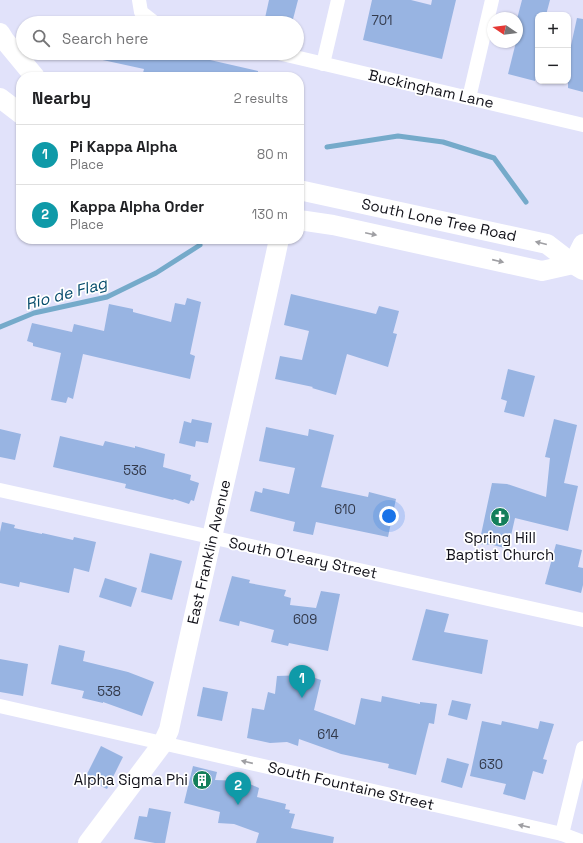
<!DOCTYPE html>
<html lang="en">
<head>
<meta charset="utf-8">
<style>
	body { margin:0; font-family:"Space Grotesk",sans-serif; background:#f2f2f2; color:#202124 }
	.controls { position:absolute; right:12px; top:12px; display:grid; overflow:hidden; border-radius:8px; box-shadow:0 1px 3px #0004 }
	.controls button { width:36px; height:36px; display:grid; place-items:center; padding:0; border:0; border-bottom:1px solid #e0e0e0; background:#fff; color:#202124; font:20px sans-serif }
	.compass { position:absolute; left:487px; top:12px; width:36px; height:36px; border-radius:50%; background:#fff; box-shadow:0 1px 3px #0004; rotate:283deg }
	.you { position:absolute; left:389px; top:516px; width:14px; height:14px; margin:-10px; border:3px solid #fff; border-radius:50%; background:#1a73e8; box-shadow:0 0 0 6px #1a73e833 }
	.badge { display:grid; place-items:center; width:26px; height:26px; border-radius:50%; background:#111827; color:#fff; font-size:13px; font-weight:700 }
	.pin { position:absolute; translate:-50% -33px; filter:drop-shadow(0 1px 2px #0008) }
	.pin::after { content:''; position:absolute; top:21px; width:14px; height:12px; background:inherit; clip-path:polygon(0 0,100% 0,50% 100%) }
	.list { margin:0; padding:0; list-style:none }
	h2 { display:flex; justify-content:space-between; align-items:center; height:52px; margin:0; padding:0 16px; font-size:17px }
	h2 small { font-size:13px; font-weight:400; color:#757577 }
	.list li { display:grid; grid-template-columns:26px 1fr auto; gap:12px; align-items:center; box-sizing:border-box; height:60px; padding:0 16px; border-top:1px solid #e0e0e0 }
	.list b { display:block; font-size:15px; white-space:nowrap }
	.list p { margin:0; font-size:13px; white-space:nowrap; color:#757577 }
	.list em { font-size:13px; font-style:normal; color:#757577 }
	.icon { flex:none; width:22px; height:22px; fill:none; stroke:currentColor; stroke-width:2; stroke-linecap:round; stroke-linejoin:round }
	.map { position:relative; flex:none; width:583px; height:843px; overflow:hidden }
	.search { position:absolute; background:#fff; box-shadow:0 1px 3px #0004; left:16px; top:16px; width:288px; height:44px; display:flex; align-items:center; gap:10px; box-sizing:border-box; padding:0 14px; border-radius:22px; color:#757577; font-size:15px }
	.panel { position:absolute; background:#fff; box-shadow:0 1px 3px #0004; left:16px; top:72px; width:288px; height:172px; border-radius:16px }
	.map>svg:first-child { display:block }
</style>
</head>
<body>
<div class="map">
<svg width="583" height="843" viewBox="0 0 583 843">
	<rect width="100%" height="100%" fill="#e1e2fa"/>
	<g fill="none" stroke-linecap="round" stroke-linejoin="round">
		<g stroke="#75aaca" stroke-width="5">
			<path d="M327 147 398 136 443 142 494 158 526 202"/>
			<path d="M0 327 34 313 107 297 156 273 200 245"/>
		</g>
	</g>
	<g fill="#98b4e2">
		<path d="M269 0H298L292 23 265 18Z"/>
		<path d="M372 0H411L431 5 432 0H456L442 59 363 40Z"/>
		<path d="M522 0H550L546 15H538V68L535 81 508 74 516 42H517V19Z"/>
		<path d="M577 18 583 19V92L568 88V59Z"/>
		<path d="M99 53H196L211 56 210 60 258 71V77H159L143 73 144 69 98 59Z"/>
		<path d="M291 294 376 314 379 306 399 311 393 333 397 334 388 367 347 354 336 395 312 388 313 387 275 379 280 356 302 360 309 331 284 325Z"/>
		<path d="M187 298 201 302 190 354 195 356 190 379 83 354 73 399 68 397 66 403 51 400 61 353 33 346V343L27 341 32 323 72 332 74 324 104 331 109 304 133 309V312L171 322 175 303 185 305Z"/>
		<path d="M508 369 535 376 524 417 504 412 507 401 501 399Z"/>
		<path d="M192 419 212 423 208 443 196 441 195 447 179 443 184 421 191 423Z"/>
		<path d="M554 419 577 425 564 483 578 486 568 531 515 518 508 549 493 545 479 544 492 483 507 484 546 497 550 458 545 457Z"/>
		<path d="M266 427 308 436 309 429 334 435 321 487 368 497 369 492 396 499 388 537 316 522 313 535 293 531 295 522 250 511 255 491 262 493 263 488 289 494 295 468 259 461Z"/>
		<path d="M0 429 21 434 15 460 0 457Z"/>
		<path d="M60 436 103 446 105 441 135 448V446L165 454 163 467 191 475 190 480 199 483 194 501 191 500 189 504 174 499 173 500 125 488 126 484 53 467Z"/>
		<path d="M2 522 15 525 14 528 42 534V533L73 540 74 537 96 542 89 572 74 568 69 593 20 582 19 587 0 583V532Z"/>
		<path d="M556 544 582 550 578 567 583 568V585L581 593 545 584Z"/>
		<path d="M150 553 182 561 172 600 141 592Z"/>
		<path d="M232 576 250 580 249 583 286 590 284 596 291 598 290 605 316 608 321 591 340 594 328 651 289 643 288 646 271 642 274 630 240 621 239 626 219 621Z"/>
		<path d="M105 578 137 588 131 607 99 597Z"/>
		<path d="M426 609 449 614 444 632 488 640 482 674 412 660Z"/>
		<path d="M59 645 85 651 83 661 128 672 154 682 142 716 103 702V703L82 698 84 691 51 684Z"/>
		<path d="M0 659 28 664 23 696 0 692Z"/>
		<path d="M306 675 321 680 314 710 355 725 361 698 381 702 382 696 420 704V702L437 704 434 724 429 723 416 775 388 768 389 764 341 754 299 739 298 746 287 742 270 743 247 738 252 708 264 710 268 692 275 694 277 676Z"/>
		<path d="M203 687 228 692 222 721 197 716Z"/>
		<path d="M452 700 471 704 467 720 448 715Z"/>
		<path d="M482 721 501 725 502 721 538 729 540 721 554 724 543 759 547 760 543 774 533 771 525 800 503 794 506 784 470 776Z"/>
		<path d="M101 746 123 757 107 789 85 778Z"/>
		<path d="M447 758 469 764 462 788 441 782Z"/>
		<path d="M193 766 217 772 215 780 243 781 259 788 257 797 286 804 285 809 290 810 289 813 295 814 291 828 334 837 333 843H256L259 833 234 824 218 823 220 812 184 803Z"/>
		<path d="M149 808 171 812 165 843H155L134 839 139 816 147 817Z"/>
	</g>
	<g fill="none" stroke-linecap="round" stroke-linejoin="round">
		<g stroke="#fff" stroke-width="14">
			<path d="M139 0 141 12 155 23"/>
			<path d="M278 53 583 125"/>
			<path d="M323 64 338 0"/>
			<path d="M469 98 492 0"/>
			<path d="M0 490 583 620"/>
			<path d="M0 706 562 834 583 842"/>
			<path d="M562 834 583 748"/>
		</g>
		<g stroke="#fff" stroke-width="20">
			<path d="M0 33 5 41 35 77"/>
			<path d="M0 98 21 114"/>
			<path d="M299 190 547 244 573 264 583 270"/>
			<path d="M299 220 333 225 542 271 573 264"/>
			<path d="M573 264 583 244"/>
			<path d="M88 843 163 743 169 730C204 566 244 403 279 239"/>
		</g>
	</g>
	<defs><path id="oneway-solid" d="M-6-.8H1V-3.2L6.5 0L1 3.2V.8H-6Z"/></defs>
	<g fill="#9f9fa3">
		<use href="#oneway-solid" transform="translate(371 234) rotate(12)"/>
		<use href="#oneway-solid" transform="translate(541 243) rotate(-166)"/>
		<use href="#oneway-solid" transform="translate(498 261) rotate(13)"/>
		<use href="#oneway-solid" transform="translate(247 762) rotate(-167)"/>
		<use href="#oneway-solid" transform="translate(524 826) rotate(-167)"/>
	</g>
	<defs>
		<g id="church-disc" transform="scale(1)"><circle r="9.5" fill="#137f5a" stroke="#fff"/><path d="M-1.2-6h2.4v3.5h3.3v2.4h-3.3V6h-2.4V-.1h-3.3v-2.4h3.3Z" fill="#fff"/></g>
		<g id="building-disc" transform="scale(1)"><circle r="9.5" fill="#137f5a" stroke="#fff"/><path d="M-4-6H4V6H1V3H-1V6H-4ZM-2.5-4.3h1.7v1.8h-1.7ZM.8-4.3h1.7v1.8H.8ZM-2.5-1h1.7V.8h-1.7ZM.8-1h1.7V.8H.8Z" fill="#fff"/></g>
	</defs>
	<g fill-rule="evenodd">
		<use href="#church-disc" x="500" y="517"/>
		<use href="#building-disc" x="202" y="780"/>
	</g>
	<g text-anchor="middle" stroke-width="3.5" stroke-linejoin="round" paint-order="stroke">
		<g font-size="13" fill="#32394a">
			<text x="382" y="25">701</text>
			<text x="135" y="475">536</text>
			<text x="345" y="514">610</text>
			<text x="305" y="624">609</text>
			<text x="109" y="696">538</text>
			<text x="328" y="739">614</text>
			<text x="491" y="769">630</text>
		</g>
		<g font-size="15" fill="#101018" stroke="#fff">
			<text transform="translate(431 89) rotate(13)" y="5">Buckingham Lane</text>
			<text transform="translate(439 220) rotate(12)" y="5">South Lone Tree Road</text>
			<text transform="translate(209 552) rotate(-77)" y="5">East Franklin Avenue</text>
			<text transform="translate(303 558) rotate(12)" y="5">South O'Leary Street</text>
			<text transform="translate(351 786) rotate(13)" y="5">South Fountaine Street</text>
		</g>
		<g font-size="15" fill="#101018" stroke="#fff">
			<text x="500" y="543">Spring Hill<tspan x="500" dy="17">Baptist Church</tspan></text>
			<text x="188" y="785" text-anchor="end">Alpha Sigma Phi</text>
		</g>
		<g font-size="16" font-style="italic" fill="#064c6c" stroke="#fff">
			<text transform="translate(66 293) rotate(-15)" y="6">Rio de Flag</text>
		</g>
	</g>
</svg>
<div class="controls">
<button>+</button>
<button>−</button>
</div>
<svg class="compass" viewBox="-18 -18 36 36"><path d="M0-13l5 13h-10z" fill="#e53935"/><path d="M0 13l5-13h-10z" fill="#757577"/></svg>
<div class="you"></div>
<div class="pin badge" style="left:302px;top:698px;background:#0f9aa8">1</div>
<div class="pin badge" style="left:238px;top:805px;background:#0f9aa8">2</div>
<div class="search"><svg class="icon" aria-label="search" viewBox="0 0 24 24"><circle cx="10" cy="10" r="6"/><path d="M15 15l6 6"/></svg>Search here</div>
<section class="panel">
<h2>Nearby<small>2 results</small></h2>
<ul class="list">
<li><span class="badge" style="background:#0f9aa8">1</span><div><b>Pi Kappa Alpha</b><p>Place</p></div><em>80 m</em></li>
<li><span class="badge" style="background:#0f9aa8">2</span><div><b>Kappa Alpha Order</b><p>Place</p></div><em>130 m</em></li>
</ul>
</section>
</div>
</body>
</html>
